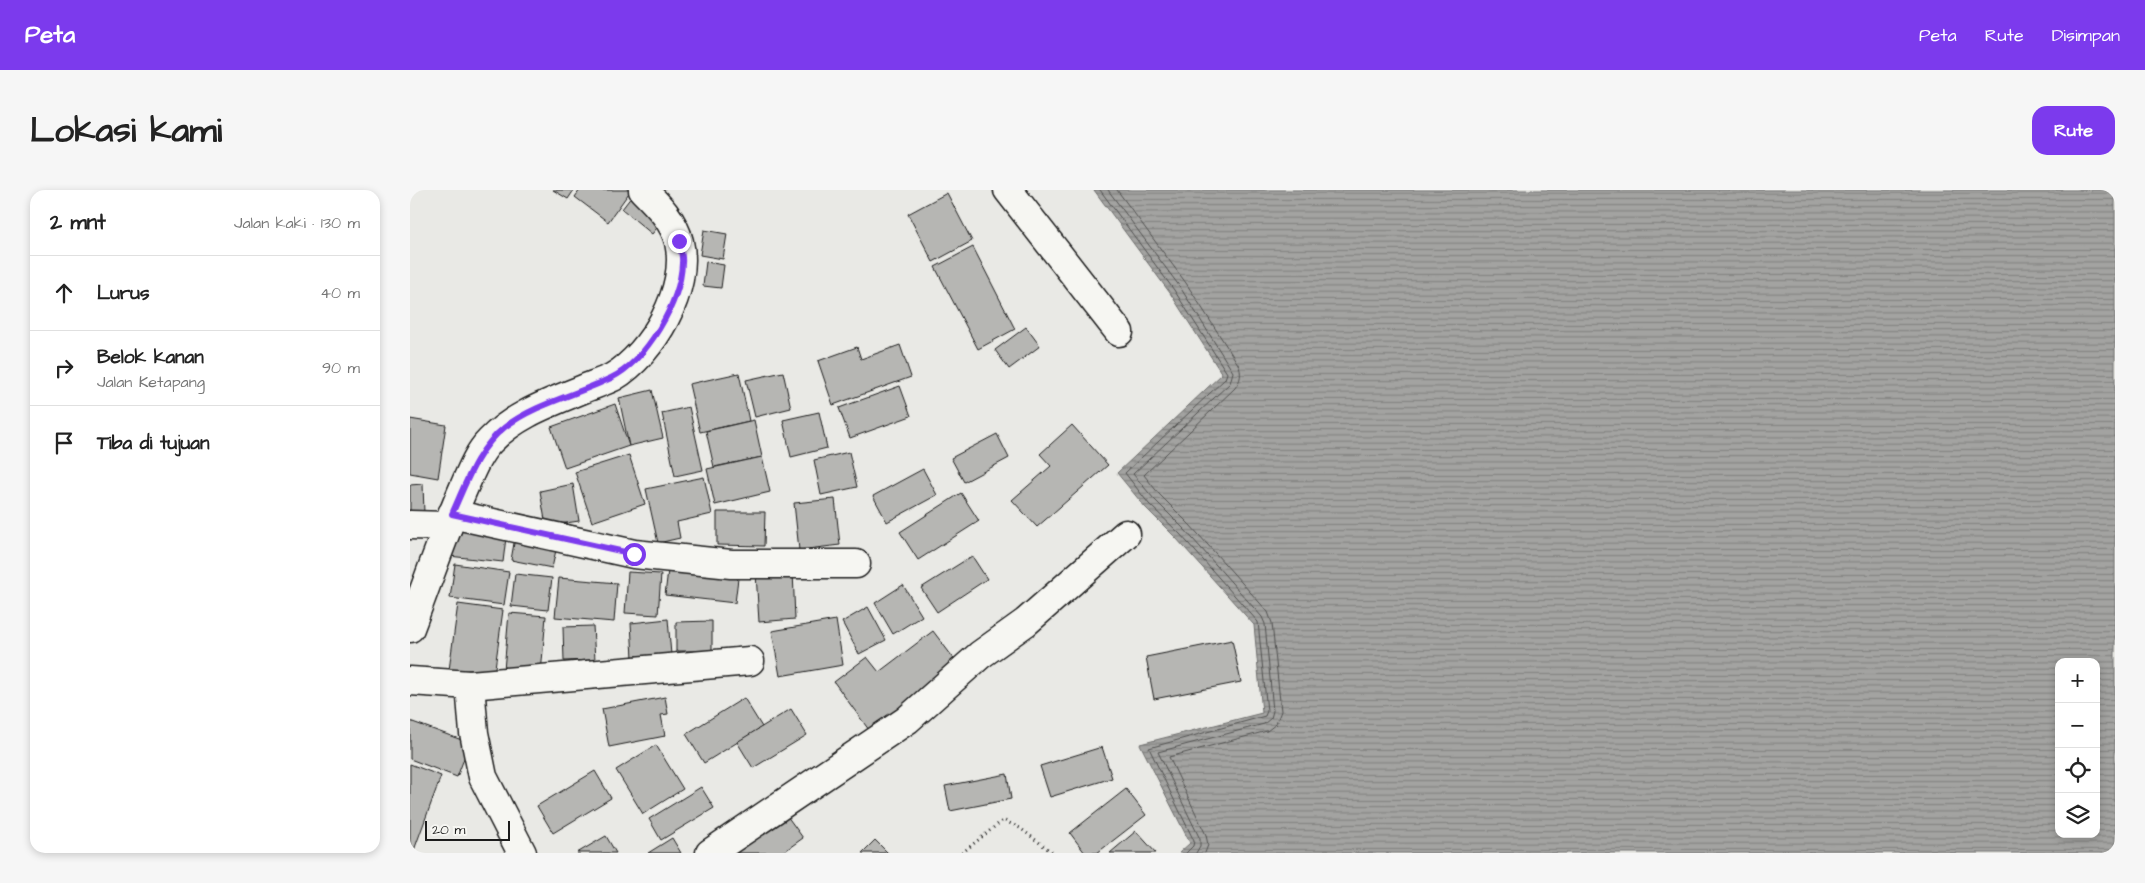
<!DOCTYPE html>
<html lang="id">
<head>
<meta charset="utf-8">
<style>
	body { margin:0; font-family:"Architects Daughter",sans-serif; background:#f6f6f6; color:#222 }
	.controls { position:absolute; right:15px; bottom:15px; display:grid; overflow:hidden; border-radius:10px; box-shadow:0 2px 8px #0003 }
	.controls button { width:45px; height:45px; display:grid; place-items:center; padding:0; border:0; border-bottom:1px solid #e0e0e0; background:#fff; color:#222; font:25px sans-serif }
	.scale { position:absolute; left:15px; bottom:12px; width:85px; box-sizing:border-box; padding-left:5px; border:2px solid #1c1c1c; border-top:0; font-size:14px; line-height:18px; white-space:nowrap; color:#1c1c1c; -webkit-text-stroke:4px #f6f6f2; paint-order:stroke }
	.stop { position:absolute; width:15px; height:15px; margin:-11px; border:4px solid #7c3aed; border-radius:50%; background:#fff }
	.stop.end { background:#7c3aed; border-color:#fff; box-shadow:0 1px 5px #0008 }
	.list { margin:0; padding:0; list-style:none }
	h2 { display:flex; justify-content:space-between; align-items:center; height:65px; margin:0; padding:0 20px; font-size:21px }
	h2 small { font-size:16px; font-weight:400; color:#767676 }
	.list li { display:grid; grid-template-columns:32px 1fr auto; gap:15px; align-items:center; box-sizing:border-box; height:75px; padding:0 20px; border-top:1px solid #e0e0e0 }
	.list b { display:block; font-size:19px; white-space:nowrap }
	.list p { margin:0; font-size:16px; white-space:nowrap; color:#767676 }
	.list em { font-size:16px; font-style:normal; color:#767676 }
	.icon { flex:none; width:28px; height:28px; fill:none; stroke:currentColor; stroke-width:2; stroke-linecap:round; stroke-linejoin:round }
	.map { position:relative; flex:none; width:1705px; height:663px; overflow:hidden; border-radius:15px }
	header { display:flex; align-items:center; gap:30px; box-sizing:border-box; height:70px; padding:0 25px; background:#7c3aed; color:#fff }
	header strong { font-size:24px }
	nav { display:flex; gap:28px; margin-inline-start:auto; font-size:18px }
	.intro { display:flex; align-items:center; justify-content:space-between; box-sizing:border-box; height:120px; padding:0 30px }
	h1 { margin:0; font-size:35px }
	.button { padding:12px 22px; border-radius:15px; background:#7c3aed; color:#fff; font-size:18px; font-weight:700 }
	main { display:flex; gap:30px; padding:0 30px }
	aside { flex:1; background:#fff; border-radius:15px; box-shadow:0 2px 8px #0003 }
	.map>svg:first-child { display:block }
</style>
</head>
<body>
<header>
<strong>Peta</strong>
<nav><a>Peta</a><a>Rute</a><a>Disimpan</a></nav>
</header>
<div class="intro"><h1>Lokasi kami</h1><a class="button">Rute</a></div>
<main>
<aside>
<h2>2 mnt<small>Jalan kaki · 130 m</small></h2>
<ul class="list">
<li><svg class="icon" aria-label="ahead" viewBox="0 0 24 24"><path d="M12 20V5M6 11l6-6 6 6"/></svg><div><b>Lurus</b></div><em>40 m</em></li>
<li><svg class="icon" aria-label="right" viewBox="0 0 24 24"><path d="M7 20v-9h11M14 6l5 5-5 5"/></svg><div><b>Belok kanan</b><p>Jalan Ketapang</p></div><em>90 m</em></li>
<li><svg class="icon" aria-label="arrive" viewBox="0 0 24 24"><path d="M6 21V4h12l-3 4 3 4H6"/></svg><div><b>Tiba di tujuan</b></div></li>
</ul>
</aside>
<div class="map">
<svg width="1705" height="663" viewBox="0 0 1705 663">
	<defs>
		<pattern id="water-rules" width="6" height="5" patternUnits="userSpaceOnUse" patternTransform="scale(1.25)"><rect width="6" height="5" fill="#a3a3a1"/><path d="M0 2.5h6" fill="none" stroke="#848482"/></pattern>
	</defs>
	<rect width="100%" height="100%" fill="#e9e9e5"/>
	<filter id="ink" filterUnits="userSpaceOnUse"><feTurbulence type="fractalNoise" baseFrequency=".02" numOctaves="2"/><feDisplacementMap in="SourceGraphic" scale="10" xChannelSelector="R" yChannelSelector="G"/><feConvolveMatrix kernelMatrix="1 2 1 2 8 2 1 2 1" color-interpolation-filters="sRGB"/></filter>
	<g filter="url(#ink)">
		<path fill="url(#water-rules)" stroke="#6d6d6c" fill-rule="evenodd" d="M684 0H1705V663H769L780 653 730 554 852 523 844 435 766 348 735 317 707 283 812 184 760 103ZM1649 472H1686V644H1649Z"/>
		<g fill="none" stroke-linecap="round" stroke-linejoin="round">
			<g stroke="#525251" stroke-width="1">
				<path d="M690 0 764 100 817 183 815 189 715 283 739 314 770 344 848 432 857 521 855 526 739 558 784 651 783 656 776 663"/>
				<path d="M698 0 770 97 823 182 820 193 723 284 744 309 775 340 852 427 855 434 863 521 861 528 854 534 748 562 790 649V656L786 663"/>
				<path d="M707 0 776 93 828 174C832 183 831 190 825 198L734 285 749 304 780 335 858 422 862 433 871 521 866 534 857 541 759 567 796 645 798 655 795 663"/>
			</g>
		</g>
		<g fill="#b6b6b3" stroke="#1c1c1c">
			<path d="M143 0H164L158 9Z"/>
			<path d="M170 0H221L198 32 165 7Z"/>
			<path d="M225 2 255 28 242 44 212 19Z"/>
			<path d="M537 3 562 51 523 72 498 24Z"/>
			<path d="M294 40 317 44 313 69 290 65Z"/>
			<path d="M563 57 605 139 568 159 525 77Z"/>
			<path d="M296 72 314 75 311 98 293 96Z"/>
			<path d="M616 137 630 156 599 179 585 160Z"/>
			<path d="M490 155 501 187 423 215 408 171 447 157 451 169Z"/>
			<path d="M373 182 381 218 345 227 336 190Z"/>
			<path d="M329 183 339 231 290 242 279 194Z"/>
			<path d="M490 196 501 226 440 248 429 218Z"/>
			<path d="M242 200 253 248 219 256 209 208Z"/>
			<path d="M205 214 219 256 155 278 141 237Z"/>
			<path d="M279 217 293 280 265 286 252 223Z"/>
			<path d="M409 222 417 258 381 267 373 230Z"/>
			<path d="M0 229 36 235 28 288 0 283Z"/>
			<path d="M344 230 352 267 304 277 296 241Z"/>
			<path d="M662 235 698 275 627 337 602 310 641 276 630 264Z"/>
			<path d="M587 244 599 268 554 292 541 268Z"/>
			<path d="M439 262 447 297 411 305 404 270Z"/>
			<path d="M219 265 235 314 182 332 165 282Z"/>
			<path d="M352 267 360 302 305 315 297 279Z"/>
			<path d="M513 279 527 305 477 332 463 306Z"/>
			<path d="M294 287 302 324 267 332 270 348 248 353 236 299Z"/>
			<path d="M13 294 14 323 0 324V295Z"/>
			<path d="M163 294 169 331 136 336 130 301Z"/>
			<path d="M551 303 569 331 508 370 490 342Z"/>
			<path d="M425 309 430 355 389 360 384 313Z"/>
			<path d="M307 322H355L354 356 307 355Z"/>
			<path d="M43 332 97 339 93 372 39 366Z"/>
			<path d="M106 342 148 351 142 378 101 370Z"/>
			<path d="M562 366 577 389 527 422 511 398Z"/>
			<path d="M259 372 329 380 325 413 255 405Z"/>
			<path d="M45 374 99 382 94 415 40 408Z"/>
			<path d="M383 381 385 429 349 432 346 383Z"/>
			<path d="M218 382 251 384 248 425 215 423Z"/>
			<path d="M105 384 142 388 138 420 101 416Z"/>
			<path d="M149 388 207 393 204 432 145 427Z"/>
			<path d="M493 395 512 426 483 444 465 413Z"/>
			<path d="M48 414 93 420 84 485 39 480Z"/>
			<path d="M458 417 476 450 449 464 432 432Z"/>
			<path d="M99 423 136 426 131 483 94 480Z"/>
			<path d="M258 429 261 465 223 468 221 433Z"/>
			<path d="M426 430 433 475 370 486 362 441Z"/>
			<path d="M302 431V461H266V432Z"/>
			<path d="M183 436 185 470 154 471 153 437Z"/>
			<path d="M523 441 548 474 459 540 424 492 457 467 469 482Z"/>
			<path d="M822 450 831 492 744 509 736 467Z"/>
			<path d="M255 507 258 524 251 525 255 546 199 557 192 519Z"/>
			<path d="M334 508 352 537 294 573 276 544Z"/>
			<path d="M381 519 397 545 343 578 327 552Z"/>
			<path d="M0 531 60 553 47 587 0 569Z"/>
			<path d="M246 555 273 599 233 624 206 580Z"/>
			<path d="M692 557 702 588 640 607 630 576Z"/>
			<path d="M0 574 31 586 3 663H0Z"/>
			<path d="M185 581 201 608 143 643 127 616Z"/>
			<path d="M597 584 601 609 540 621 535 596Z"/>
			<path d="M291 597 304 618 251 650 239 629Z"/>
			<path d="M716 599 736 625 687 663H675L660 643Z"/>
			<path d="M372 619 393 648 372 663H313Z"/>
			<path d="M726 641 746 663H700Z"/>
			<path d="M196 646 206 663H167Z"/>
			<path d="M262 648 271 663H238Z"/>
			<path d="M465 650 478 663H452Z"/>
		</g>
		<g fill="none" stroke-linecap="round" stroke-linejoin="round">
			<g stroke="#1c1c1c" stroke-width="31">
				<g id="street">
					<path d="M598 0 709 142"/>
					<path d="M42 324 224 364 321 374H446"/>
					<path d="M0 335 38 336"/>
					<path d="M0 438C18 391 34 343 54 297 61 281 68 263 80 251 107 223 143 212 178 197 186 194 195 191 203 187 243 163 280 99 269 52 264 31 248 15 233 0"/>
					<path d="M0 491 60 495 64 543 73 587 112 663"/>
					<path d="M60 495 340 471"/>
					<path d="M300 663 497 530 570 465 616 432 716 344"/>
				</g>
			</g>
			<path stroke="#1c1c1c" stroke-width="3" stroke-dasharray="1 4" stroke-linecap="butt" d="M552 663 593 630 610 638 643 663"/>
			<use href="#street" stroke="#f6f6f2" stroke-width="28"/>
		</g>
	</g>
	<g fill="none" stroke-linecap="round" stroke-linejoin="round" filter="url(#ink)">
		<path stroke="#7c3aed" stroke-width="6" d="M224 364 42 324C56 293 67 259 95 237 125 214 166 205 201 188 236 171 271 112 272 73 273 66 270 58 269 51"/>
	</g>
</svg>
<div class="controls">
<button>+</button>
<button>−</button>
<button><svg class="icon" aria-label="locate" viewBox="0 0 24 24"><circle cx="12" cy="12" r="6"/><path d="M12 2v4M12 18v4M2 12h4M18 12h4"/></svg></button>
<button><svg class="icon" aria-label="layers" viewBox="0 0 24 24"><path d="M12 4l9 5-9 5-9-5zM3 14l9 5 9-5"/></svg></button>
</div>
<div class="scale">20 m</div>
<div class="stop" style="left:224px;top:364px"></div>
<div class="stop end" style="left:269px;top:51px"></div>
</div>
</main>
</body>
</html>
